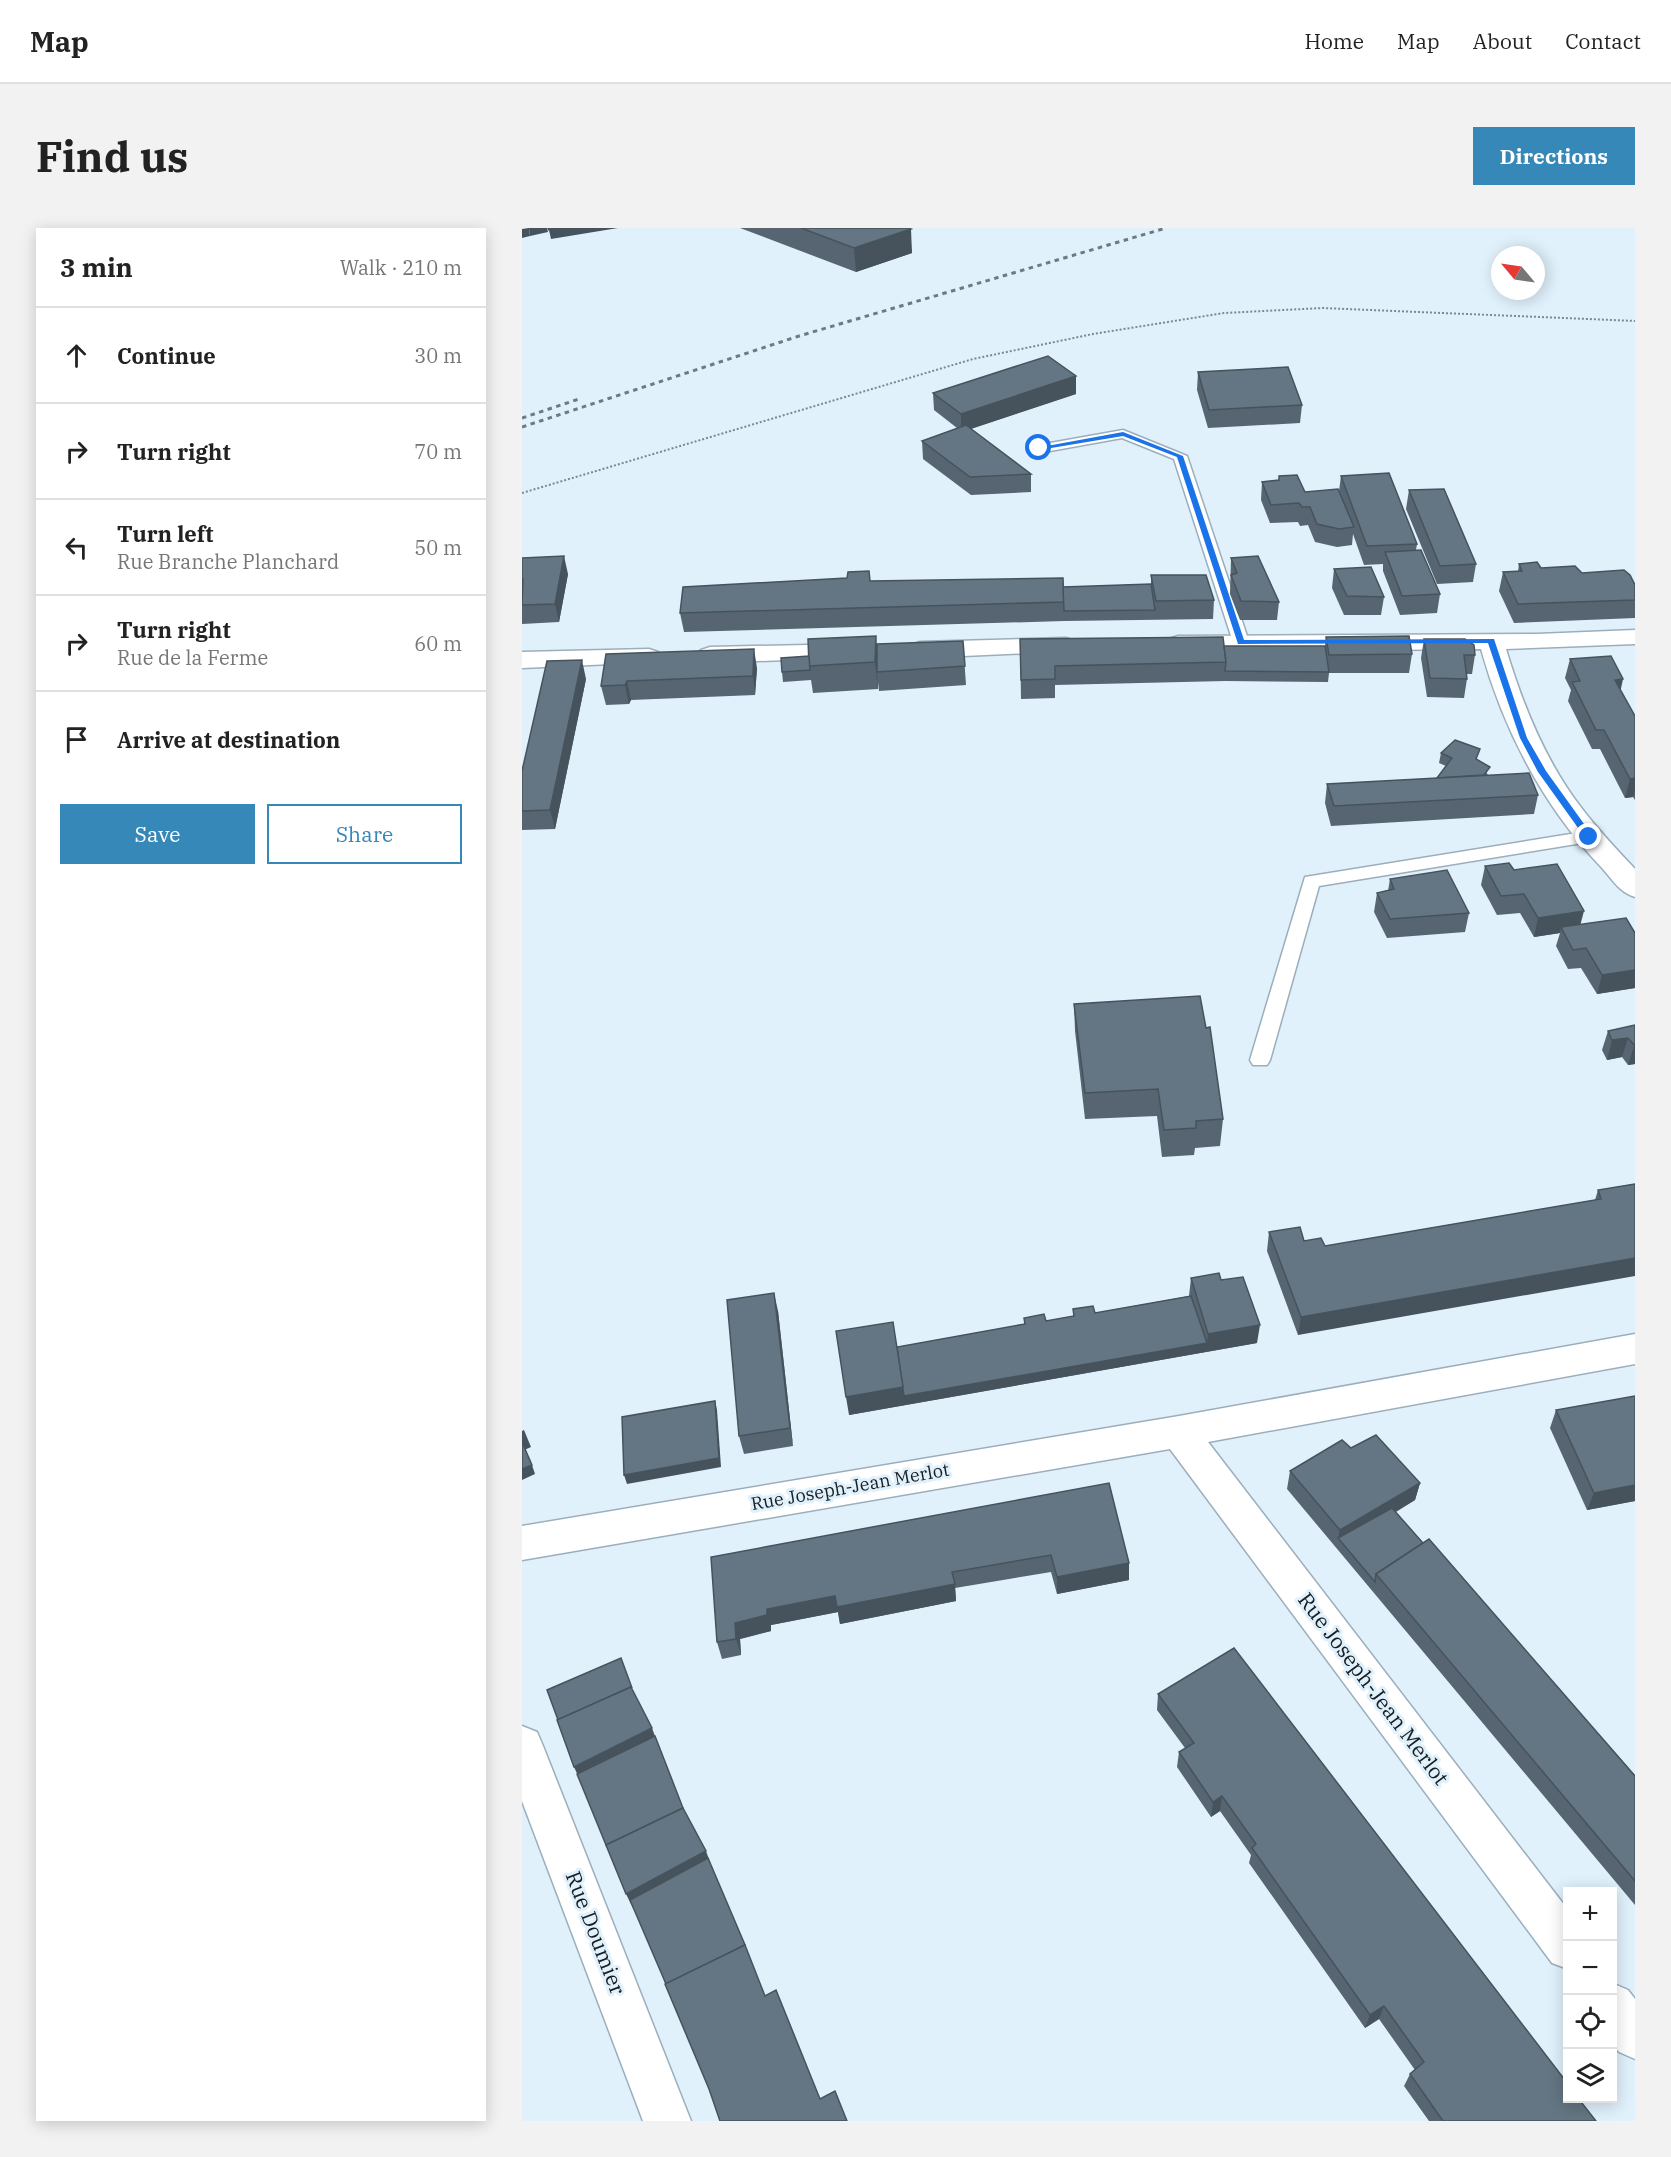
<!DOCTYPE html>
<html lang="en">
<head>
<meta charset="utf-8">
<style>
	body { margin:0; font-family:"IBM Plex Serif",serif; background:#f2f2f2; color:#222 }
	.controls { position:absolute; right:18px; bottom:18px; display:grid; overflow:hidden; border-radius:0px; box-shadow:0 3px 15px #0003 }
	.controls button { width:54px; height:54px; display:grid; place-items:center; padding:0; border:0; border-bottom:2px solid #e0e0e0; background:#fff; color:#222; font:30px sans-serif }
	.compass { position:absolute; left:969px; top:18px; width:54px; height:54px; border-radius:50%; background:#fff; box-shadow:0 3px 15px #0003; rotate:299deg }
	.stop { position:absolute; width:18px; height:18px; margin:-14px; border:4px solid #1a73e8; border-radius:50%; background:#fff }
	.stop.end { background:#1a73e8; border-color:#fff; box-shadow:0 2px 6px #0008 }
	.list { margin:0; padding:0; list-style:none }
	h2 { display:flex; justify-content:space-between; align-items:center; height:78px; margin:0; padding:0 24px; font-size:26px }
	h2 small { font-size:20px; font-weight:400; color:#767676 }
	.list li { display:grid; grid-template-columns:39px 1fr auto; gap:18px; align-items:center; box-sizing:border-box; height:96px; padding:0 24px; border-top:2px solid #e0e0e0 }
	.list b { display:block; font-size:22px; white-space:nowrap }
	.list p { margin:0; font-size:20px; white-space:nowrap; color:#767676 }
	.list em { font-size:20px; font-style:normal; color:#767676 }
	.actions { display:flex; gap:12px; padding:18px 24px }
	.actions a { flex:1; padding:14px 0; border:2px solid #3688b8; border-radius:0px; text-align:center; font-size:21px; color:#3688b8 }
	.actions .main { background:#3688b8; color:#fff }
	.icon { flex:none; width:33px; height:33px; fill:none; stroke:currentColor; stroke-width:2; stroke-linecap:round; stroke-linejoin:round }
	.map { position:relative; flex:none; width:1113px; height:1893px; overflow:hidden; border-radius:0px }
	header { display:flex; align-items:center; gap:36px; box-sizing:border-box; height:84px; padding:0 30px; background:#fff; border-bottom:2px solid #e0e0e0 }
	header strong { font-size:28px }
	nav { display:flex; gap:33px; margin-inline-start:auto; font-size:21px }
	.intro { display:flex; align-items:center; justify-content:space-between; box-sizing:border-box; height:144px; padding:0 36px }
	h1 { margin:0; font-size:42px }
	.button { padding:15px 27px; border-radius:0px; background:#3688b8; color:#fff; font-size:21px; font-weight:700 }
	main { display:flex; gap:36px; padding:0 36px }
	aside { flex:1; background:#fff; border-radius:0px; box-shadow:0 3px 15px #0003 }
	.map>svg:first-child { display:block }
</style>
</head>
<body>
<header>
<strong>Map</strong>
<nav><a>Home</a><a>Map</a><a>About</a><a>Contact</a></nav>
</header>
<div class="intro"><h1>Find us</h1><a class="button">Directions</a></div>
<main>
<aside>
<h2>3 min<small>Walk · 210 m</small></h2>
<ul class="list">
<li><svg class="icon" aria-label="ahead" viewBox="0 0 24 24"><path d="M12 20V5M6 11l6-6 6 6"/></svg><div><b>Continue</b></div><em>30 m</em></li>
<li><svg class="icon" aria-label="right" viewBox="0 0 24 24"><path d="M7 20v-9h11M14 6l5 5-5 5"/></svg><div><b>Turn right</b></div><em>70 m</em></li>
<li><svg class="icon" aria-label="left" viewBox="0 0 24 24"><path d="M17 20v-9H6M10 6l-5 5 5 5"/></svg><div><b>Turn left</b><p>Rue Branche Planchard</p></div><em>50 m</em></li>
<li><svg class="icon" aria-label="right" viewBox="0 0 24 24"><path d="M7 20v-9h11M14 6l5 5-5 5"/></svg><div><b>Turn right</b><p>Rue de la Ferme</p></div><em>60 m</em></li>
<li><svg class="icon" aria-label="arrive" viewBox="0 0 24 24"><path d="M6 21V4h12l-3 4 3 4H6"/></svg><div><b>Arrive at destination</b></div></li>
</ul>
<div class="actions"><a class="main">Save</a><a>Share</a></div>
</aside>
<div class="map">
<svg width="1113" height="1893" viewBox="0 0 1113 1893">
	<rect width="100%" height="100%" fill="#e0f1fc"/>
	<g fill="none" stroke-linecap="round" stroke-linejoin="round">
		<g stroke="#9baebc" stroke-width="3">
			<g id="lane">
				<path d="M601 202 665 228 727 414 725 417H713L711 414 652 231 600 210 517 225 510 221 517 217Z"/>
				<path d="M1067 603 1073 605 1076 609 1073 613 797 658 748 832 745 837H731L728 832 783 649Z"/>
			</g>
		</g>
		<g stroke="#9baebc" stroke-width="3">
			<g id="street">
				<path d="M1113 402V416L984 421C1001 478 1024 535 1061 582 1077 603 1095 622 1113 641V669C1098 665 1090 651 1080 640 1021 578 982 503 959 421L656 424 647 421 643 416 647 411 656 408 1015 406Z"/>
				<path d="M544 410 553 413 557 418 553 423 398 430 389 427 385 422 389 417 398 414Z"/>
				<path d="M331 416 340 419 344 424 340 429 188 435 179 432 175 427 179 422 188 419Z"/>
				<path d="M127 421 136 424 140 429 136 434 0 440V424Z"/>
				<path d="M1113 1106V1136L686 1214 1046 1682V1741L1030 1735 648 1221 0 1332V1298L657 1188Z"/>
				<path d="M0 1498 15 1504 21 1518 169 1893H121L0 1573Z"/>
				<path d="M1090 1755 1106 1762 1113 1771V1831L1097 1824 1090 1816Z"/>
			</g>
		</g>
		<path stroke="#7c8890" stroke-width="2" stroke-dasharray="2 2" stroke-linecap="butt" d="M0 265 451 131 571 106 702 85 801 80 1113 93"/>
		<use href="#lane" fill="#fff" fill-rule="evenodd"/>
		<use href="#street" fill="#fff" fill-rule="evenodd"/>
		<g stroke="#6e7a81" stroke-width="3" stroke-dasharray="4.5 4.5" stroke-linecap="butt">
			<path d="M0 190 57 171"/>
			<path d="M0 199 277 108 644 0"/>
		</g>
	</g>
	<g fill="#566571">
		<path d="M218 0H386L390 25 334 44Z"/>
		<path d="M676 144 780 177 778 195 686 200 675 162Z"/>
		<path d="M411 165 554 166 449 201 509 246V264L449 267 401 231 400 213 435 200 412 182Z"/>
		<path d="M757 248 783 264 817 263 819 248 895 316 894 322 918 366 915 385 878 387 861 343V336L842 337 831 306 830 317 815 319 793 314 786 297 778 298 776 294 748 295 739 272 740 254 757 252Z"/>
		<path d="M887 262 954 336 951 354 915 356 884 281Z"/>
		<path d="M0 330 46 346 37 394 0 396Z"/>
		<path d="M709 330 757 374 755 392H718L708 366Z"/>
		<path d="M997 336 1019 340 1060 345 1113 355V390L992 395 977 363 981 344 996 343Z"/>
		<path d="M812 341 862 369 859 387H822L810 360Z"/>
		<path d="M347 343 348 353 541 359 629 356V347L692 372 691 391 542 393 162 404 158 385 325 350Z"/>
		<path d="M804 409 890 426 887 445H807L806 454 703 453 533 457V470L499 471 498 411 702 418H803Z"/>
		<path d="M902 411 953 427 950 446H945V451L942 470 905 469 899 430Z"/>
		<path d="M441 413 444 457 357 463 356 454V461L291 465 289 452 261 454 260 444 287 428 355 416Z"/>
		<path d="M84 426 235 440 233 467 109 472 107 476 84 477 79 458Z"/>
		<path d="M1048 431 1098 462 1113 488V572L1111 569 1103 570 1078 521H1070L1046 473 1049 462 1043 450Z"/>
		<path d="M64 451 33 601 0 602V543Z"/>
		<path d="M919 525 956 532 966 547 1016 567 1012 586 809 598 803 575 805 556 915 550 924 538 917 535Z"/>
		<path d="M963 638 992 642 1058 696 1113 705V760L1075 766 1059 740 1046 741 1034 718 1038 705 1012 709 998 685 975 687 959 657Z"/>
		<path d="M868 651 947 685 943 704 865 710 852 684 855 665 866 663Z"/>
		<path d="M552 776 701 891 698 918 673 920 672 927 640 929 635 888 563 891 553 803Z"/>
		<path d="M1113 797V836L1106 837 1100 829 1085 832 1080 822 1086 803Z"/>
		<path d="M1113 956 776 1107 745 1023 747 1004 803 1018 1073 972 1076 962Z"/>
		<path d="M669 1050 699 1052 735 1115 327 1187 375 1119 502 1097V1090L524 1093 551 1088V1081L573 1085 667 1068Z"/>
		<path d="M256 1083 271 1218 222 1226 217 1208Z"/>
		<path d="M1113 1168V1273L1065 1282 1028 1200 1034 1182Z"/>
		<path d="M829 1220 898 1255 893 1272 874 1284 901 1315 1113 1548V1677L765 1261 768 1243Z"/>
		<path d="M587 1255 607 1335V1352L535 1366 529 1344 433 1360 434 1373 318 1396 316 1384 249 1397V1403L218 1411 219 1427 200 1431 195 1414Z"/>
		<path d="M636 1466 1074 1893H907L882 1858 888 1846 893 1842 857 1791 843 1800 727 1635 729 1627 698 1583 689 1589 655 1539 657 1524 663 1520 635 1482Z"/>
	</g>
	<g fill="#46535c">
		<path d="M7 0H25L26 4 8 8Z"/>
		<path d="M7 0 8 8 0 10V1Z"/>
		<path d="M40 0H96L29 11 27 2Z"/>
		<path d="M389 1 390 25 334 44 332 20Z"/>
		<path d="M554 148V166L439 204V186Z"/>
		<path d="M42 328 46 346 37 394 33 376Z"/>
		<path d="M354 408 356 435 355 444 356 461 353 434Z"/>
		<path d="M232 421 235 440 233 467 231 448Z"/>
		<path d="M60 432 64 451 33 601 28 582Z"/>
		<path d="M1101 451 1097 470 1093 452Z"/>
		<path d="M105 453 109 472 107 476 103 457Z"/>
		<path d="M1113 550V563L1111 569 1103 570 1108 551Z"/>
		<path d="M1062 683 1057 702 1039 699 1038 705 1012 709 1016 690Z"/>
		<path d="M1113 742V760L1075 766 1080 747Z"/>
		<path d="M1106 810 1100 829 1085 832 1090 812Z"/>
		<path d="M1112 818H1113V836L1106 837Z"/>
		<path d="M1113 1030V1048L776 1107 779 1089Z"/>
		<path d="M252 1065 256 1083 271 1218 268 1200Z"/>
		<path d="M738 1097 735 1115 327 1187 324 1169 381 1159 685 1115 686 1106Z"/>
		<path d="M193 1173 195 1182 199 1239 105 1256 102 1247Z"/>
		<path d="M2 1202 9 1219 0 1223V1203Z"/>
		<path d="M10 1237 13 1246 0 1252V1241Z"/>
		<path d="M898 1255 893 1272 820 1315 816 1310 818 1302Z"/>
		<path d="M1113 1257V1273L1065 1282 1072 1265Z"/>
		<path d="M607 1335V1352L535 1366V1349Z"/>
		<path d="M433 1356 434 1373 318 1396 316 1384 249 1397V1403L218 1411 219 1427 214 1411 213 1395 245 1381 313 1368Z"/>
		<path d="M130 1500 136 1516 59 1554 52 1539Z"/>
		<path d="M700 1568 698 1583 689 1589 691 1574Z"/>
		<path d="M184 1623 189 1637 111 1680 104 1666Z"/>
		<path d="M862 1778 857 1791 843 1800 848 1787Z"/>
	</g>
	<g fill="#647683" stroke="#46535c" stroke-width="1.5">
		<path d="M26 0H40L27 2Z"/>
		<path d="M279 0H386L389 1 332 20Z"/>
		<path d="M526 128 554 148 439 186 411 165Z"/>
		<path d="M766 139 780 177 687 182 676 144Z"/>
		<path d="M444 197 509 246 448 249 400 213Z"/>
		<path d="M867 245 895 316 845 318 819 248Z"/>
		<path d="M775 247 783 264 816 261 832 299 817 301 795 296 788 279H780L777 275 749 277 740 254 757 252V248Z"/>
		<path d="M922 261 954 336 918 338 887 262Z"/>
		<path d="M899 322 918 366 880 368 863 324Z"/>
		<path d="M42 328 33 376 0 377 1 351H0V330Z"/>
		<path d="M736 328 757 374 719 373 709 347 715 345 709 330Z"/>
		<path d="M1015 334 1019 340 1053 338 1060 345 1102 342 1108 347 1113 357V372L996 376 981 344 1000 343 997 336Z"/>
		<path d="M849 339 862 369 825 368 812 341Z"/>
		<path d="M347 343 348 353 541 350 542 374 158 385 161 359 325 350 326 344Z"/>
		<path d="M629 347H684L692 372 634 373Z"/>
		<path d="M629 356 633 382 542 383 541 359Z"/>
		<path d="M354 408 353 434 287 438 286 411Z"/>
		<path d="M887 408 890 426 807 427 804 409Z"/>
		<path d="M701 409 704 434 533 438V451L499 452 498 411Z"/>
		<path d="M902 411H943L952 417 953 427H942L945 451 908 450Z"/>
		<path d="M441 413 443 438 355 444V416Z"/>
		<path d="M702 418H803L807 444 703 443 704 434Z"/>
		<path d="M232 421 231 448 105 453 103 457 79 458 84 426Z"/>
		<path d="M287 428 288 442 260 444 259 430Z"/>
		<path d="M1089 428 1101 451 1093 452 1113 488V550L1108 551 1082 502H1074L1050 454 1058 453 1048 431Z"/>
		<path d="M60 432 28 582 0 583V543L25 433Z"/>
		<path d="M933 512 958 521 954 531 968 539 962 547 915 550 930 530 919 525Z"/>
		<path d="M1007 545 1016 567 812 578 805 556Z"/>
		<path d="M987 635 992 642 1035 636 1062 683 1016 690 1002 666 979 668 963 638Z"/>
		<path d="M925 642 947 685 868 691 855 665 872 661 868 651Z"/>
		<path d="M1104 690 1113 705V742L1080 747 1064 720 1051 722 1039 699Z"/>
		<path d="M678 768 684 800 688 799 701 891 674 893V900L642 902 636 861 563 865 552 776Z"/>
		<path d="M1113 797V818L1106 810 1090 812 1086 803Z"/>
		<path d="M1113 956V1030L779 1089 747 1004 778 999 782 1013 799 1010 803 1018 1079 971 1076 962Z"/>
		<path d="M697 1045 699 1052 721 1049 738 1097 686 1106 669 1050Z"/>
		<path d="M252 1065 268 1200 217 1208 205 1072Z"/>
		<path d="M669 1068 685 1115 382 1168 375 1119 503 1096 502 1090 522 1086 524 1093 552 1088 551 1081 571 1078 573 1085Z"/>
		<path d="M371 1094 381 1159 324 1169 314 1103Z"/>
		<path d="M1113 1168V1257L1072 1265 1034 1182Z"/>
		<path d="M193 1173 197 1230 102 1247 100 1189Z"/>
		<path d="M854 1207 898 1255 818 1302 768 1243 820 1212 829 1220Z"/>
		<path d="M0 1214 10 1237 0 1241Z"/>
		<path d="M587 1255 607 1335 535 1349 529 1327 430 1344 433 1356 315 1379 313 1368 245 1381V1387L213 1395 214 1411 195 1414 189 1329Z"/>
		<path d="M870 1280 901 1315 854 1346 853 1354 816 1310Z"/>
		<path d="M907 1311 1113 1548V1653L854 1346Z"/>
		<path d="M712 1420 1046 1856V1870H1056L1074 1893H921L888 1846 902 1834 862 1778 848 1787 730 1620 734 1616 700 1568 691 1574 657 1524 672 1515 636 1466Z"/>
		<path d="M99 1430 110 1460 109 1459 36 1492 25 1462Z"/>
		<path d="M109 1459 130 1500 52 1539 35 1492Z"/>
		<path d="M133 1508 161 1580 84 1617 55 1546Z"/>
		<path d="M161 1580 184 1623 104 1666 84 1617Z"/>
		<path d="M186 1630 223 1717 144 1756 108 1672Z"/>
		<path d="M223 1717 243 1768 254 1762 298 1871 313 1863 325 1893H198L187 1861 143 1756Z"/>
	</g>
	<path fill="#1a73e8" d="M601 204 661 228 722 412 972 411 1005 510 1024 543 1070 607V611H1064L1016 544 998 510 966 415 716 416 655 229 601 208 517 222 514 220Z"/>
	<g text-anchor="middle" stroke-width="6" stroke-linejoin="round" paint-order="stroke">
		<g font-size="18" fill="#161e23" stroke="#e0f1fc">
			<text transform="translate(328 1259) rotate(-10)" y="6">Rue Joseph-Jean Merlot</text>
		</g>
		<g font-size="21" fill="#161e23" stroke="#e0f1fc">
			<text transform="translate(851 1461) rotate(53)" y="7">Rue Joseph-Jean Merlot</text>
			<text transform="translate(73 1705) rotate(69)" y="7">Rue Doumier</text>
		</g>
	</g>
</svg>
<div class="controls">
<button>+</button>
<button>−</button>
<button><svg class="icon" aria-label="locate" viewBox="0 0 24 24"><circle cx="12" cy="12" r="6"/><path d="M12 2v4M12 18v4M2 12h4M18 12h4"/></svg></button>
<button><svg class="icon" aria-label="layers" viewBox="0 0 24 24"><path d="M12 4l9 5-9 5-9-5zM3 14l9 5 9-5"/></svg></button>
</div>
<svg class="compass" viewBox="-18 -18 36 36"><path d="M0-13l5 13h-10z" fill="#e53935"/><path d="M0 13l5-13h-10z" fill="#767676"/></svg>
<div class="stop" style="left:517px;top:220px"></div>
<div class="stop end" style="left:1067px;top:609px"></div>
</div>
</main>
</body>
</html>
